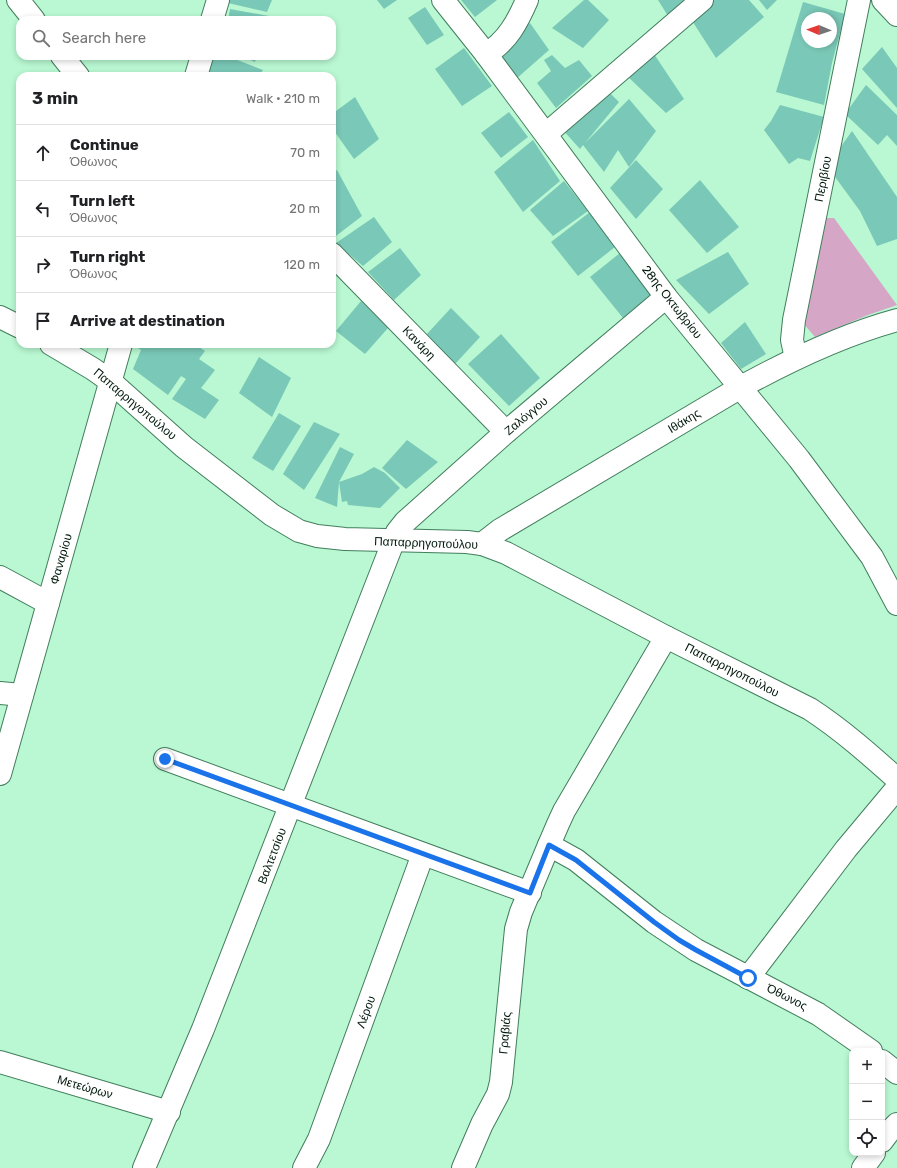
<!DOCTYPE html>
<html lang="en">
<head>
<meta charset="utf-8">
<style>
	body { margin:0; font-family:Rubik,sans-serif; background:#f6f6f6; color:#202124 }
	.controls { position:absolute; right:12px; bottom:12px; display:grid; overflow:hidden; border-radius:8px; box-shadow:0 2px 6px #0003 }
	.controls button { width:36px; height:36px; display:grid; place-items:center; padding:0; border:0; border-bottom:1px solid #e0e0e0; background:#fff; color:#202124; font:20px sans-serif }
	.compass { position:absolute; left:801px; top:12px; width:36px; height:36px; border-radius:50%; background:#fff; box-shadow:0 2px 6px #0003; rotate:272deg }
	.stop { position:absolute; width:12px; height:12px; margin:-9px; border:3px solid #1a73e8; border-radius:50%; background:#fff }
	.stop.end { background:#1a73e8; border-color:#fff; box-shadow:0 1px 4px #0008 }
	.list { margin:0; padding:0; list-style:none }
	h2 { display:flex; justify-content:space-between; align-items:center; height:52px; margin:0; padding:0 16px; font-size:17px }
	h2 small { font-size:13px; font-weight:400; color:#757577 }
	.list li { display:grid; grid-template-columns:26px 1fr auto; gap:12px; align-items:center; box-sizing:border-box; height:56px; padding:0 16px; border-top:1px solid #e0e0e0 }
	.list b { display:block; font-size:15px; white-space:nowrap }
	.list p { margin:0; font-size:13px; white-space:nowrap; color:#757577 }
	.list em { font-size:13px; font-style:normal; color:#757577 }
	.icon { flex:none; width:22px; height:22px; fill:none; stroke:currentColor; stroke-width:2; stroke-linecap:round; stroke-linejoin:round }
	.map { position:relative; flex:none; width:897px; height:1168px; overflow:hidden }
	.search { position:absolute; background:#fff; box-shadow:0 2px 6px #0003; left:16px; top:16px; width:320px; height:44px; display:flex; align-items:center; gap:10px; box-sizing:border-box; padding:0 14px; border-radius:12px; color:#757577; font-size:15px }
	.panel { position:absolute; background:#fff; box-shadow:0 2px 6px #0003; left:16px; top:72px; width:320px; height:276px; border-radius:12px }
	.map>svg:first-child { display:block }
</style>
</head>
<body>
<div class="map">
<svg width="897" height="1168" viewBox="0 0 897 1168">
	<rect width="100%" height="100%" fill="#b9f8d2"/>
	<path fill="#d6a6c7" d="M826 218H834L897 305 868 315 815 337 803 323Z"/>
	<g fill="#7ac8b7" fill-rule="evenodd">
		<path d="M229 0H272L267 12 228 3Z"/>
		<path d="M377 0H397L384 9Z"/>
		<path d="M461 0H497L475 17Z"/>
		<path d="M584 0H588L609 20 583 48 552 28Z"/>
		<path d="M658 0H684L668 16Z"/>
		<path d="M708 0H749L764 17 716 58 689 16Z"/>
		<path d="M759 0H777L767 10Z"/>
		<path d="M803 2 845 14 832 63 824 105 776 92ZM807 18H831V42H807Z"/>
		<path d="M425 7 444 35 427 45 408 18Z"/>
		<path d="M230 9 269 16 267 20H228Z"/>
		<path d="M530 23 549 50 516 79 495 53Z"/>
		<path d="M882 47 897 68V108L862 69Z"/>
		<path d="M464 48 492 86 462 106 435 69Z"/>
		<path d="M652 51 684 99 666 113 625 74Z"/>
		<path d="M552 55 565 68 579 60 592 76 556 108 537 83 551 71 544 60Z"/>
		<path d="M211 56H227L263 70 259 76H206Z"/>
		<path d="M241 56H257L255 62Z"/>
		<path d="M866 85 897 115V146L887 135 878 145 845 114Z"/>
		<path d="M605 88 619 102 585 143 629 99 656 131 629 167 618 150 604 172 583 145 580 149 561 128Z"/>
		<path d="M355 97 379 139 354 159 332 128V114Z"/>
		<path d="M780 105 824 117 810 161 798 158 789 164 764 130 771 121Z"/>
		<path d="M509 112 528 137 501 158 481 133Z"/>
		<path d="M852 131 897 197V239L877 246 860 211 827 166Z"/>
		<path d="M533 140 560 181 523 212 494 172Z"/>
		<path d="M636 160 663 189 636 219 610 188Z"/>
		<path d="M337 170 362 216 332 239V173Z"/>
		<path d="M700 180 739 227 707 253 669 210Z"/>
		<path d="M564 181 588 211 553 236 530 210Z"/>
		<path d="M590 212 615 247 578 276 551 242Z"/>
		<path d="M374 217 392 242 363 266 336 243Z"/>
		<path d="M400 248 421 275 394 300 368 272Z"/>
		<path d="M728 252 749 284 709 314 676 280Z"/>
		<path d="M620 253 652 296 623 318 590 277Z"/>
		<path d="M361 301 388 328 365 354 336 331Z"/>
		<path d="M451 308 480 337 455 364 426 335Z"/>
		<path d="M745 322 766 354 741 369 721 343Z"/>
		<path d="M501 334 540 378 509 406 468 364Z"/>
		<path d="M132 344H201L199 347 205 351 199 359 215 370 201 388 219 400 205 419 172 399 186 379 181 376 168 395 133 369 141 350Z"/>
		<path d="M259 357 291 378 272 417 239 393Z"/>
		<path d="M279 413 301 426 273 471 252 458Z"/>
		<path d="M314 422 340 434 304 490 283 474Z"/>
		<path d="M407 440 438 462 406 489 382 468Z"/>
		<path d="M340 447 354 454 339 482 362 474 374 467 385 473 400 488 380 508 348 505 347 501 342 502 339 482 337 507 315 498Z"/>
	</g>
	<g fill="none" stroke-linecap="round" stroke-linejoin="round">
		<g stroke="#427e5d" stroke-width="24">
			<g id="minor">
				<path d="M18 0 34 20"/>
				<path d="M443 0 486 54 666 297 799 459 872 557 897 604"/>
				<path d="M883 0 897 15"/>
				<path d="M486 54C507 42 518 21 527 0"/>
				<path d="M62 56 78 76"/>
				<path d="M546 134 702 0"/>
				<path d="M332 254 506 432"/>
				<path d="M0 317 20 327"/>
				<path d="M51 344 93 369 110 381 184 447 272 515 299 531 317 536 345 539 467 542 482 544 506 553 666 637 810 709C842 730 869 754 897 779"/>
				<path d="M796 358 792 340 794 320 859 0"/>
				<path d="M482 544 500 530 741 387C790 360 842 335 897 320"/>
				<path d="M0 577 48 603"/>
				<path d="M0 693 22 695"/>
				<path d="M165 759 530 893"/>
				<path d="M549 845 558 824 564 811 666 637"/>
				<path d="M748 978 846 849 897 788"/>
				<path d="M882 1061 897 1073"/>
				<path d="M0 1062 169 1112"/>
				<path d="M882 1141 888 1133 897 1124"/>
				<path d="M144 1168 203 1029 397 532 405 522 506 432 666 297"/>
				<path d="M304 1168 319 1139 423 854"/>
				<path d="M463 1168 482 1124 498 1094 501 1082 516 929 521 912 549 845 576 860 654 922 696 950 818 1014 871 1051"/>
				<path d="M863 1168 874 1153"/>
			</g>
		</g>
		<g stroke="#427e5d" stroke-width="24">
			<g id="major">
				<path d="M212 20 218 0"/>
				<path d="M196 76 202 56"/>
				<path d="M0 774 121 344"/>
			</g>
		</g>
		<use href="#minor" stroke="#fff" stroke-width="22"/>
		<use href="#major" stroke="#fff" stroke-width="22"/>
	</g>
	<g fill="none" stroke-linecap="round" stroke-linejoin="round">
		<path stroke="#1a73e8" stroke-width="5" d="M165 759 530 893 549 845 576 860 654 922 679 940 696 950 748 978"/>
	</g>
	<g text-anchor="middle" stroke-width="4" stroke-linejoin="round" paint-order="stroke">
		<g font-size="12" fill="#01180c" stroke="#fff">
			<text transform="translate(823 179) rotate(-79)" y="4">Περιβίου</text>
			<text transform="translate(672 302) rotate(52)" y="4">28ης Οκτωβρίου</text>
			<text transform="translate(419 343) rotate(46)" y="4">Κανάρη</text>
			<text transform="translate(135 404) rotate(40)" y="4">Παπαρρηγοπούλου</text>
			<text transform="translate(526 416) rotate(-40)" y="4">Ζαλόγγου</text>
			<text transform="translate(684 421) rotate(-31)" y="4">Ιθάκης</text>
			<text transform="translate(426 543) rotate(2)" y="4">Παπαρρηγοπούλου</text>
			<text transform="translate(61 559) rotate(-74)" y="4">Φαναρίου</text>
			<text transform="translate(732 670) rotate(27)" y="4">Παπαρρηγοπούλου</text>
			<text transform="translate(272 856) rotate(-69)" y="4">Βαλτετσίου</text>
			<text transform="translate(787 997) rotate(27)" y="4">Όθωνος</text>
			<text transform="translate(366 1012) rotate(-70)" y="4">Λέρου</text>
			<text transform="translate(505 1033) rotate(-85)" y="4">Γραβιάς</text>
			<text transform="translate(85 1087) rotate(16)" y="4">Μετεώρων</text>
		</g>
	</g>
</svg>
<div class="controls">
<button>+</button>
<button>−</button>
<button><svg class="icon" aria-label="locate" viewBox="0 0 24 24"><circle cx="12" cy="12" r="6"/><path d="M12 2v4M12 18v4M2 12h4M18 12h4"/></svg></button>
</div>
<svg class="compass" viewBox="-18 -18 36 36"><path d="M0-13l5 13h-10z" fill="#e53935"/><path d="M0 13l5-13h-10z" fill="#757577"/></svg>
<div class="stop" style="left:748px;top:978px"></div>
<div class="stop end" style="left:165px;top:759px"></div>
<div class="search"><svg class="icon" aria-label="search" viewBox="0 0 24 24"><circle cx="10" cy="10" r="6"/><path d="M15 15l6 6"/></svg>Search here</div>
<section class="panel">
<h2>3 min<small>Walk · 210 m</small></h2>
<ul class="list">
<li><svg class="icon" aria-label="ahead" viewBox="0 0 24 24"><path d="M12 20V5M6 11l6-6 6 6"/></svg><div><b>Continue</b><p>Όθωνος</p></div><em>70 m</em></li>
<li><svg class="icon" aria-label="left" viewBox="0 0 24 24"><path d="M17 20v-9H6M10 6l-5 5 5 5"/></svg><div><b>Turn left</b><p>Όθωνος</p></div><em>20 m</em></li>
<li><svg class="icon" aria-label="right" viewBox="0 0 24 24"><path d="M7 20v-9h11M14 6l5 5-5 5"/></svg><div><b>Turn right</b><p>Όθωνος</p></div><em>120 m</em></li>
<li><svg class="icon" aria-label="arrive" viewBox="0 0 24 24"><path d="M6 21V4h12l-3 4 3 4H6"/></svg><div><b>Arrive at destination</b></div></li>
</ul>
</section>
</div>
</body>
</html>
